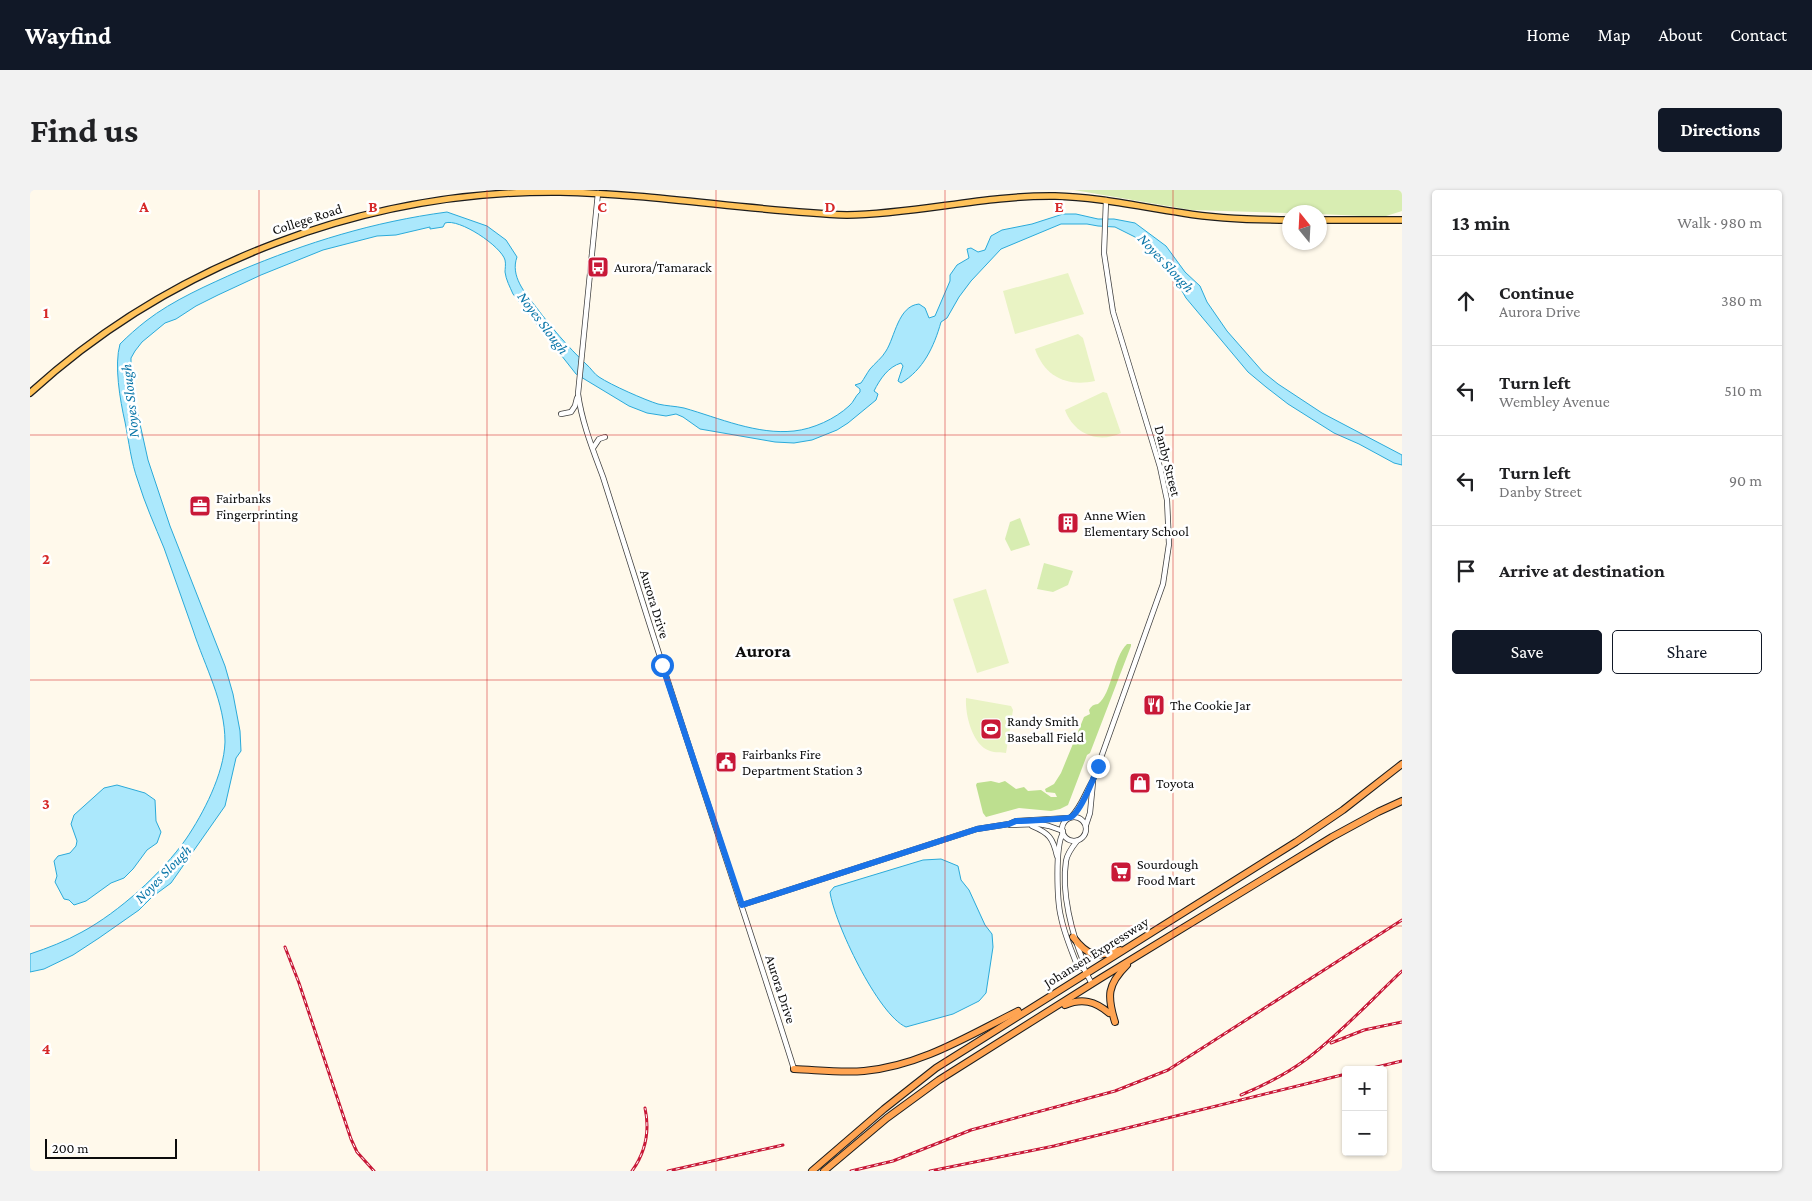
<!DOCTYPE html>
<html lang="en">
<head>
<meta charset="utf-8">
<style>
	body { margin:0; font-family:"Crimson Pro",serif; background:#f2f2f2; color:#202124 }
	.controls { position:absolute; right:15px; bottom:15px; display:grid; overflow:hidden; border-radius:5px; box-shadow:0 1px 4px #0004 }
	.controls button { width:45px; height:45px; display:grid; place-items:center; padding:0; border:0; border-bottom:1px solid #e0e0e0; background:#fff; color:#202124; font:25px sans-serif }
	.compass { position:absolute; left:1252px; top:15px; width:45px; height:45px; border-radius:50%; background:#fff; box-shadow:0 1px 4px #0004; rotate:342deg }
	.scale { position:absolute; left:15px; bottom:12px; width:132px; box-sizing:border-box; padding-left:5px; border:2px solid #0c0c0c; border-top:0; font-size:14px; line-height:18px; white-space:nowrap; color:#0c0c0c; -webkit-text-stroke:4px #fff; paint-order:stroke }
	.stop { position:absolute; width:15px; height:15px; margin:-11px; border:4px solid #1a73e8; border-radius:50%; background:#fff }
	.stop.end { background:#1a73e8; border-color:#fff; box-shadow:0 1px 5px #0008 }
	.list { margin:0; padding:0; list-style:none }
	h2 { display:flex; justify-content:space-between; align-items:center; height:65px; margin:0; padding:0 20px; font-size:21px }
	h2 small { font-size:16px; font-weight:400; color:#757577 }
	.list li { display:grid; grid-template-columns:32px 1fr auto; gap:15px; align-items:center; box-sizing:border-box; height:90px; padding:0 20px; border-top:1px solid #e0e0e0 }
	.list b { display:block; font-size:19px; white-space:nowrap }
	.list p { margin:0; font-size:16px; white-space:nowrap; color:#757577 }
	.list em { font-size:16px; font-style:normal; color:#757577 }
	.actions { display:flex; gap:10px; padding:15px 20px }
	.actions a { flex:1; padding:11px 0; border:1px solid #111827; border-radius:5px; text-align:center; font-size:18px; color:#111827 }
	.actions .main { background:#111827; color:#fff }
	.icon { flex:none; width:28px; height:28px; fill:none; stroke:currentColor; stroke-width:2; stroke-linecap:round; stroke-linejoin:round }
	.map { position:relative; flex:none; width:1372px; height:981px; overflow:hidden; border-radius:5px }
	header { display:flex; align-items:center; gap:30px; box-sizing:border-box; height:70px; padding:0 25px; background:#111827; color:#fff }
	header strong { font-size:24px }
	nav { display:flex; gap:28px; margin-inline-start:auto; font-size:18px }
	.intro { display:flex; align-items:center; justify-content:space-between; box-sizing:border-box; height:120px; padding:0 30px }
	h1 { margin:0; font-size:35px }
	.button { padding:12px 22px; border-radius:5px; background:#111827; color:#fff; font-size:18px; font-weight:700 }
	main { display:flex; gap:30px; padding:0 30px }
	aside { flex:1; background:#fff; border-radius:5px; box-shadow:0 1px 4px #0004 }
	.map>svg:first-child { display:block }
</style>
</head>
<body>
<header>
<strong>Wayfind</strong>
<nav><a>Home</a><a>Map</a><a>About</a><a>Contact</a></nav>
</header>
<div class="intro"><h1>Find us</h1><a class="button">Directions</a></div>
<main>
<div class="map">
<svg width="1372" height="981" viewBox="0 0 1372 981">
	<rect width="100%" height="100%" fill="#fff9eb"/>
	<g fill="#d8edb2">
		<path d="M1044 0H1372V21L1353 27 1290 24V22L1259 23 1161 20Z"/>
		<path d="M990 328 1000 355 981 361 975 349 980 332Z"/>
		<path d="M1014 373 1043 381 1038 395 1023 402 1007 399Z"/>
	</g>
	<path fill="#bddf8f" d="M1097 454H1101V456L1060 563 1057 565 1038 615 1030 619 1021 621 989 618 956 627 953 623 946 595 947 593 961 591 969 593 975 591 986 599 994 597 998 601 1011 600 1021 607H1027L1025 603 1016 602 1015 599 1024 594 1031 583 1054 527 1060 524 1059 520C1061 516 1064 514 1068 514 1082 504 1083 467 1097 454Z"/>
	<g fill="#e9f3c4">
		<path d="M1038 83 1054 124 985 144 973 101Z"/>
		<path d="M1048 144 1053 148 1065 191C1037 197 1015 187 1005 159Z"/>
		<path d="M1073 202 1077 203 1091 243C1068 254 1044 244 1035 220Z"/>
		<path d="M956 399 979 473 947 483 923 409Z"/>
		<path d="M936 508 981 516 983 520 976 563C971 562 965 563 960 561 942 555 935 524 936 508Z"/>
	</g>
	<g fill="#abe8fc" stroke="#2baad9">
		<path d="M417 22 457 36 476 50 487 67C480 86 495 103 506 117 521 137 538 157 556 174 561 178 564 184 569 187 581 195 615 210 628 214 636 216 645 216 654 218 689 228 727 245 764 241 783 239 805 229 819 216 824 212 825 206 830 202V199L825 195 831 193C834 189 837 183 840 179 845 173 852 168 856 161 865 147 868 116 889 114L895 118 899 128 905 126 920 91V85L927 75 939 68 937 59 941 58 948 62 955 60 961 46 972 40 1002 34 1033 24H1046L1068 29H1084L1105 33 1136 56 1155 82 1170 96 1177 112 1197 141 1233 182 1248 194 1292 223 1372 265V275L1364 273 1329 254 1304 243 1258 214 1236 197 1218 182 1156 108 1141 82 1130 69 1105 47 1085 37 1068 36 1057 34H1031L971 59 941 91 929 107 917 128 911 132C904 157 893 180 871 193L868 191 873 176 871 173C858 177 850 189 844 201L848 204 846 210 818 233 807 240 782 250 764 253 745 252 670 239 653 227 646 224 636 226 617 223 599 216 546 184 483 104C480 97 476 90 475 82 475 79 476 74 475 70 471 56 429 28 415 33L413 37 400 39V37L366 45 347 46 293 60 231 85 188 105 166 116 146 129 135 133 112 152 105 161 101 168V174L104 207 118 270 140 336 195 476 203 504 210 541 211 561 206 568 195 616 141 693 122 707 109 720 69 748 43 765 14 779 0 782V764C18 758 36 751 52 742 89 722 132 683 156 649 173 624 194 584 195 552 195 512 175 477 163 440 153 413 144 385 134 358 125 336 115 314 108 291 101 272 99 252 95 232 90 210 84 175 90 154 98 146 107 138 116 131 143 110 178 95 209 81 278 52 343 32 417 22Z"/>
		<path d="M87 595 115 603 125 610 126 631 131 642 127 653 117 660 103 679 94 688 81 693 56 711 44 715 39 710 34 709 25 692 27 686 24 671 28 666 40 663 46 656 47 651 41 634 44 625 74 598Z"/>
		<path d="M911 669 928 676 931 690 939 700 955 735 962 744 963 757 956 803 949 811 923 824 876 837C848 825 804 732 800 702L804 697 893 670Z"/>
	</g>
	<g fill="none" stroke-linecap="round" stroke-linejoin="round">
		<g stroke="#3f3f3f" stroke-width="6">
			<g id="tertiary">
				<path d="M568 3 548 204C552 233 563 260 573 287 584 322 595 357 606 391 657 555 713 716 764 879"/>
				<path d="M531 224 541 222 545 216 547 208"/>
				<path d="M563 258 569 249 575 247"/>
				<path d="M1041 627C1052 616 1055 603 1063 590L1133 394 1139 354 1137 310 1130 277 1083 122 1074 63 1076 10"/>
				<circle cx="1044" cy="639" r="12"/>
				<path d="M980 635 1009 634 1019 636 1033 641"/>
				<path d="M1056 635 1060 623 1063 592"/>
				<path d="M1002 636C1019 643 1023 648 1027 666"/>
				<path d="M1033 643C1025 656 1027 711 1031 727 1034 743 1041 759 1047 775L1054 779"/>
				<path d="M1047 651C1043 656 1037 664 1036 671 1031 703 1042 744 1054 773V779L1062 794"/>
				<path d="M712 715 947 639 979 634 986 631 1038 628"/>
			</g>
		</g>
		<g stroke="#1d1d1d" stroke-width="8">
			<g id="primary">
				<path d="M1290 30H1372"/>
				<path d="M0 203C142 73 337 0 530 2 626 4 721 21 817 25 887 24 955 5 1025 6 1068 7 1111 17 1153 23 1189 29 1224 30 1260 30"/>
			</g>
		</g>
		<g stroke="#1d1d1d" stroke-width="8">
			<g id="trunk">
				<path d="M1043 747C1058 767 1067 768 1090 760"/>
				<path d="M1035 815C1052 808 1065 811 1079 823"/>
				<path d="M1085 832C1077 806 1077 795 1097 775"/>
				<path d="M764 879C788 880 811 883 834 881 890 876 938 846 988 821"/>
				<path d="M782 981 854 919 906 878 1266 652 1313 620 1372 574"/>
				<path d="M794 981 857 928 909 890 1071 788 1302 647 1348 622 1372 611"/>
			</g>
		</g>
		<use href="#tertiary" stroke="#fff" stroke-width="4.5"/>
		<use href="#primary" stroke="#ffc35b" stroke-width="5.5"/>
		<use href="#trunk" stroke="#ffa452" stroke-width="6"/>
		<g stroke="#c81837" stroke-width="3">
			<g id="rail">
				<path d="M255 757 269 793 321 949 327 962 344 981"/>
				<path d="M1301 853 1334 840 1372 832"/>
				<path d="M1334 880 1372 871"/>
				<path d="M1211 905C1235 895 1258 883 1278 868 1312 842 1341 810 1372 781"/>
				<path d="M602 981C615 963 620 941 615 918"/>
				<path d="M638 981 753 955"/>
				<path d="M821 981 863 971 941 940 1085 901 1138 880 1372 730"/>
				<path d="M900 981 1024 956 1316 884"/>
			</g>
		</g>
		<use href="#rail" stroke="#fff" stroke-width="1" stroke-dasharray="4" stroke-linecap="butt"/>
	</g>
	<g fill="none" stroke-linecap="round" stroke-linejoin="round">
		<path stroke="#1a73e8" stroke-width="6" d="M632 475 712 715 947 639 979 634 986 631C994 631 1038 629 1041 627 1051 621 1064 588 1068 576"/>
	</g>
	<path fill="none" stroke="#d62828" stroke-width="1" stroke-opacity="0.55" d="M229 0V981M457 0V981M686 0V981M915 0V981M1143 0V981M0 245H1372M0 490H1372M0 736H1372"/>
	<defs>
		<g id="bus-square" transform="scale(1.125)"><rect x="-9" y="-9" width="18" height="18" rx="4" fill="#c81837" stroke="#fff"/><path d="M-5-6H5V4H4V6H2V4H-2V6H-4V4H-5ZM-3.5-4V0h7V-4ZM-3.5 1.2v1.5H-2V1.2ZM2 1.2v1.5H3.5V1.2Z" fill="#fff"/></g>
		<g id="office-square" transform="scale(1.125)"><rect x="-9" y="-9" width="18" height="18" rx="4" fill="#c81837" stroke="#fff"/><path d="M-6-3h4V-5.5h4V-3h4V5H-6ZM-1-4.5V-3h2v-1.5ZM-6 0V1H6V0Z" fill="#fff"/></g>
		<g id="building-square" transform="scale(1.125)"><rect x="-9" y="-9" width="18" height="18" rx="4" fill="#c81837" stroke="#fff"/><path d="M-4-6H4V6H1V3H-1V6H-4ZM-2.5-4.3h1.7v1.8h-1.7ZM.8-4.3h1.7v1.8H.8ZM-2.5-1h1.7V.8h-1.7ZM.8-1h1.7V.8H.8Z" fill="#fff"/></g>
		<g id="restaurant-square" transform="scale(1.125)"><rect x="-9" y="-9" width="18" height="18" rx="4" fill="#c81837" stroke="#fff"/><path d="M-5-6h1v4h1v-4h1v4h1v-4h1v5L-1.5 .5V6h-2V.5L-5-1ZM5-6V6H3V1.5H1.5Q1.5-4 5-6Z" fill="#fff"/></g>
		<g id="stadium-square" transform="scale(1.125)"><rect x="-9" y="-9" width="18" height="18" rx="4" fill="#c81837" stroke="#fff"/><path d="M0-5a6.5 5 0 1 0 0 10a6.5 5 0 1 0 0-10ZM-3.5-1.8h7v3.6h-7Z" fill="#fff"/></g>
		<g id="civic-square" transform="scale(1.125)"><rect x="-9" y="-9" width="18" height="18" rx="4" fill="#c81837" stroke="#fff"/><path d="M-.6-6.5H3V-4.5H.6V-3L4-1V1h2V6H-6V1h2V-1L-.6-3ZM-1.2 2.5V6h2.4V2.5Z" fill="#fff"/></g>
		<g id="shop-square" transform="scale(1.125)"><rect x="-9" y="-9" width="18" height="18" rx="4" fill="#c81837" stroke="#fff"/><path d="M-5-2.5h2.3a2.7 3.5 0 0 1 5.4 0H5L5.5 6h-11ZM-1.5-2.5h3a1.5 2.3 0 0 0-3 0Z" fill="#fff"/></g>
		<g id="supermarket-square" transform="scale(1.125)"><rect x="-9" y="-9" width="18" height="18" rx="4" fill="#c81837" stroke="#fff"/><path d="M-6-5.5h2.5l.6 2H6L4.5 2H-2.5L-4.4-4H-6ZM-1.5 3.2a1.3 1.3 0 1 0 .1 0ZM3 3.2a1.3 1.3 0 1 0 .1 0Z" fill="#fff"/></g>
	</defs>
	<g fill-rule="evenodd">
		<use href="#bus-square" x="568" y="77"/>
		<use href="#office-square" x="170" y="316"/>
		<use href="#building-square" x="1038" y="333"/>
		<use href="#restaurant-square" x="1124" y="515"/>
		<use href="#stadium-square" x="961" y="539"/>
		<use href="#civic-square" x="696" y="572"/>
		<use href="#shop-square" x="1110" y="593"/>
		<use href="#supermarket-square" x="1091" y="682"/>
	</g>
	<g text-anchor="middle" stroke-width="5" stroke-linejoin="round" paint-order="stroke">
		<g font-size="14" fill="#0c0c0c" stroke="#fff">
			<text transform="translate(277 29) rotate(-18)" y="5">College Road</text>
			<text transform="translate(1138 271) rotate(76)" y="5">Danby Street</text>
			<text transform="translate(625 414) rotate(73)" y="5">Aurora Drive</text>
			<text transform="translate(1066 762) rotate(-32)" y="5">Johansen Expressway</text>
			<text transform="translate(751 799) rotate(72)" y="5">Aurora Drive</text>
		</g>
		<g font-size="14" fill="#0c0c0c" stroke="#fff" text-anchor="start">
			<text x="584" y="82">Aurora/Tamarack</text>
			<text x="186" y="313">Fairbanks<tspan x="186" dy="16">Fingerprinting</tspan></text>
			<text x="1054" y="330">Anne Wien<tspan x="1054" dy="16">Elementary School</tspan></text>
			<text x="1140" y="520">The Cookie Jar</text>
			<text x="977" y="536">Randy Smith<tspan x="977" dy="16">Baseball Field</tspan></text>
			<text x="712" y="569">Fairbanks Fire<tspan x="712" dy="16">Department Station 3</tspan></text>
			<text x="1126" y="598">Toyota</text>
			<text x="1107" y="679">Sourdough<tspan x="1107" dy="16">Food Mart</tspan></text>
		</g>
		<g font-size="15" font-style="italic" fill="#0b77a9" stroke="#fff">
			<text transform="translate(1136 73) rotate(47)" y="5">Noyes Slough</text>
			<text transform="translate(513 133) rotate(53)" y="5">Noyes Slough</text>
			<text transform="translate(100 211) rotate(-96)" y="5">Noyes Slough</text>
			<text transform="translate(133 684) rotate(-46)" y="5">Noyes Slough</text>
		</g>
		<g font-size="19" font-weight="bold" fill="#0c0c0c" stroke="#fff">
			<text x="733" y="467">Aurora</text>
		</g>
	</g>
	<g font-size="16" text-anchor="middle" font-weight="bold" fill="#d62828" stroke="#fff" stroke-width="5" stroke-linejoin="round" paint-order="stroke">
		<text x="114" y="22">A</text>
		<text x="343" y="22">B</text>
		<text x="572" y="22">C</text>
		<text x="800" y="22">D</text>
		<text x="1029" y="22">E</text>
		<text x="16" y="128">1</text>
		<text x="16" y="374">2</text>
		<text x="16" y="619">3</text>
		<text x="16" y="864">4</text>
	</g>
</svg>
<div class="controls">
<button>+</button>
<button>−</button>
</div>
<svg class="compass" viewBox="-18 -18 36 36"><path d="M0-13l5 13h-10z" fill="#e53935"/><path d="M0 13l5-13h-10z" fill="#757577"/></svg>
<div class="scale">200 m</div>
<div class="stop" style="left:632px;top:475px"></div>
<div class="stop end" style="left:1068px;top:576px"></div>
</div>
<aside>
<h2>13 min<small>Walk · 980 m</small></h2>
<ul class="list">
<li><svg class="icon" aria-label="ahead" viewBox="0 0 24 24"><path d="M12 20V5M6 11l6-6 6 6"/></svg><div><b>Continue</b><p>Aurora Drive</p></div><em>380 m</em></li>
<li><svg class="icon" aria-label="left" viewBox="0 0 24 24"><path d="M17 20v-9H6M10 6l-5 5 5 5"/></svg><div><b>Turn left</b><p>Wembley Avenue</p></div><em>510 m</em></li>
<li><svg class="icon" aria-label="left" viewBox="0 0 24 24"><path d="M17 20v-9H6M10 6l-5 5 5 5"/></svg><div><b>Turn left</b><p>Danby Street</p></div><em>90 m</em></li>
<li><svg class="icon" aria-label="arrive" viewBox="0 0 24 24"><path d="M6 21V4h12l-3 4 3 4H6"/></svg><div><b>Arrive at destination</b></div></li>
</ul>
<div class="actions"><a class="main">Save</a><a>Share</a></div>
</aside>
</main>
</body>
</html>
